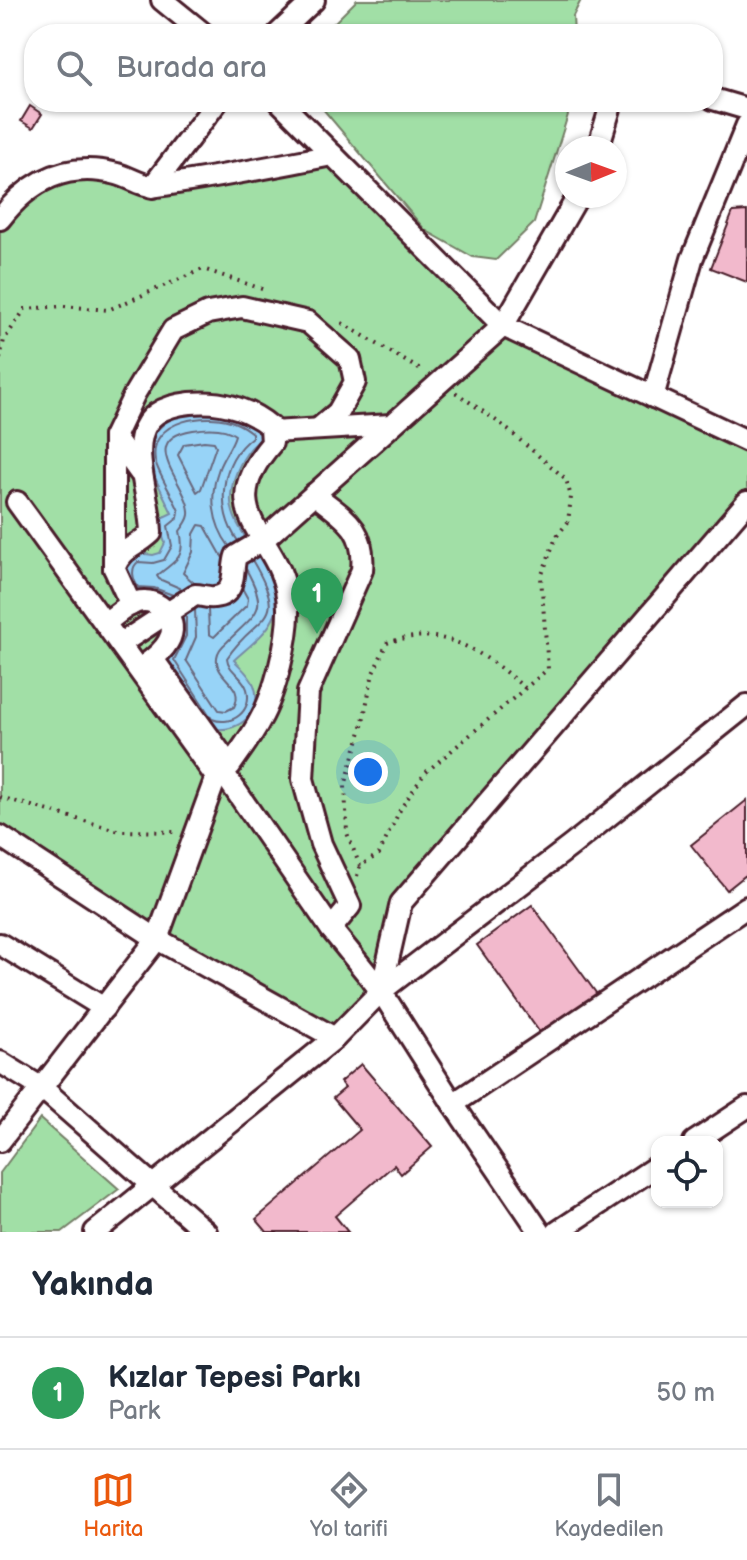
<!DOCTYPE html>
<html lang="tr">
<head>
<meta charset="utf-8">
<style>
	body { margin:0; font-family:"Balsamiq Sans",sans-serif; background:#f6f6f7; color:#1f2937 }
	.controls { position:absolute; right:24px; bottom:24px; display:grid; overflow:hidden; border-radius:16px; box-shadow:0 2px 6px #0004 }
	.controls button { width:72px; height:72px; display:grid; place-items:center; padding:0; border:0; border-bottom:2px solid #e0e1e3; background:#fff; color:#1f2937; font:40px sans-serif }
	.compass { position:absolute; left:555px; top:136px; width:72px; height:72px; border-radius:50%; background:#fff; box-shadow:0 2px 6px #0004; rotate:89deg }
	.you { position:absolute; left:368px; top:772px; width:28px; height:28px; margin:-20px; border:6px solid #fff; border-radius:50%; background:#1a73e8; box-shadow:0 0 0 12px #1a73e833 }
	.badge { display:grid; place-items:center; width:52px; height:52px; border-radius:50%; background:#ea580c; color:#fff; font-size:26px; font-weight:700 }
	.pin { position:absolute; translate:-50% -66px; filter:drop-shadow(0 2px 4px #0008) }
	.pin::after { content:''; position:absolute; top:42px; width:28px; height:24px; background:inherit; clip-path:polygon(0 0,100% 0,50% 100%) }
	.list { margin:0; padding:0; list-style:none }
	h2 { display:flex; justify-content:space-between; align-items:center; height:104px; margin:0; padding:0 32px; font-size:34px }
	h2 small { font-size:26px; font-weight:400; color:#747a83 }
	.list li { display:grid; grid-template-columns:52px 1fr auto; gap:24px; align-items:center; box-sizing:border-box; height:112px; padding:0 32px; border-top:2px solid #e0e1e3 }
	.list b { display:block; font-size:30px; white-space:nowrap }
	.list p { margin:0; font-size:26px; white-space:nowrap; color:#747a83 }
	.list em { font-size:26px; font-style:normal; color:#747a83 }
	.icon { flex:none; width:44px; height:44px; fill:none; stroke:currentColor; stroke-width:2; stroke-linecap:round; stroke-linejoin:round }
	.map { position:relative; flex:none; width:747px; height:1232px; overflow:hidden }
	.search { position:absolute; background:#fff; box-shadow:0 2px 6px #0004; left:24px; right:24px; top:24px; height:88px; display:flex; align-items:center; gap:20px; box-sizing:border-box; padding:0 28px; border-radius:32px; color:#747a83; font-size:30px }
	.sheet { height:216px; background:#fff }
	nav { display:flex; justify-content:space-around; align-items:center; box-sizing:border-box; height:112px; border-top:2px solid #e0e1e3; background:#fff; font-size:22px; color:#747a83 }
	nav a { display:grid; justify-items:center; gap:4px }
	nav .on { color:#ea580c }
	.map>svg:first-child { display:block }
</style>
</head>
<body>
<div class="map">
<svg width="747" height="1232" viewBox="0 0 747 1232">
	<rect width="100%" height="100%" fill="#fff"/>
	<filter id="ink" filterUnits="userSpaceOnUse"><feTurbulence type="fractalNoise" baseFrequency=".0125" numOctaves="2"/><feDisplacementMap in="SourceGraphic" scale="16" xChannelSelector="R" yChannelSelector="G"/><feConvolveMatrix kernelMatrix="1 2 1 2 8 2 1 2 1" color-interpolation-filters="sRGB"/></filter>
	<g filter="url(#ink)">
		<g fill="#a1dfa6" stroke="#767f68" stroke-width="2">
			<path d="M357 0H581L573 16 574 34H323Z"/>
			<path d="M317 102H572L534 223 496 260 473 257 425 230Z"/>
			<path d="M333 155 503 326 747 441V502L401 903 381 991 335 1038 0 836V219L58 174 152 187Z"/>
			<path d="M40 1119 119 1189 62 1232H0V1173Z"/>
		</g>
		<path fill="#97d3f7" stroke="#788ba5" stroke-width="2" d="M204 410 237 414 260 427 262 436C259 442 254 444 250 449 240 461 232 480 231 495 227 539 297 576 273 619 265 635 247 648 234 660 241 668 250 675 254 685 264 712 239 732 215 729L161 655 178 634C152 613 127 602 125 565L138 553 153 555 160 553 165 543 157 520 172 513 147 461 151 436 173 415Z"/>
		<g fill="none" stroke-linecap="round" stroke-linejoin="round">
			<g stroke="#69677d" stroke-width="2">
				<path d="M204 441 214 442 216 446 201 489 197 492 178 455 184 444Z"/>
				<path d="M194 583 183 573 193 552 194 534 199 525 205 526 223 558"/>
				<path d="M182 589 159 579 157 576C173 561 187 560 180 531 184 526 188 521 189 515 192 487 132 440 193 430 206 428 225 427 235 435 232 446 223 457 219 468 209 495 212 523 229 546"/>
				<path d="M173 595 154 588 138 587C133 580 130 568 138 562L153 563 164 560 172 546 168 526 178 518 179 511C173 496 158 474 155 460 148 419 209 411 236 423 241 425 247 429 252 433V437C220 461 215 510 238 541"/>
				<path d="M195 609 196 637 186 660 219 710 226 711 234 707C246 684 214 679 217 657 218 650 222 646 227 642 258 611 269 611 246 569"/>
				<path d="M208 609 209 634 214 637 247 605 248 599 242 588"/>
				<path d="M186 615V636L174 660 212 719C232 727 253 711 247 689 243 676 228 671 227 658 258 611 291 626 252 560"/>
			</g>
		</g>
		<g fill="#f2b9cc" stroke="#4a1f2b" stroke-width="2">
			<path d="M30 106 42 114 33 128 21 121Z"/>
			<path d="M747 211V282L711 268 733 212Z"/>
			<path d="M747 800V874L727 890 691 845Z"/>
			<path d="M532 905 599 997 543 1037 477 945Z"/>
			<path d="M361 1064 432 1147 401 1174 394 1165 335 1216 348 1232H267L256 1219 360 1130 333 1098 345 1088 340 1082Z"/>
		</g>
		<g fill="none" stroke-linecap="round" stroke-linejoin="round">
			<g stroke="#4a1f2b" stroke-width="26">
				<g id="minor">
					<path d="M162 0 204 34"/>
					<path d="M278 34 314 0"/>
					<path d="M713 99 747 109"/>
					<path d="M280 102 503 326 747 441"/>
					<path d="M598 148 612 102"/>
					<path d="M152 187 217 102"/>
					<path d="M0 219C30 180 67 161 117 174 130 177 144 188 157 186 216 178 274 166 333 155"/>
					<path d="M653 397 692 259 747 125"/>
					<path d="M272 432 391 425"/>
					<path d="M114 437 135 393 173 330 208 313 242 307 308 322 350 359 355 382 338 412 318 429"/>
					<path d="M314 494C344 518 366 527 362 570L308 692 303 779 321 844 350 906 331 929 381 991 453 1104 540 1232"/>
					<path d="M114 568V437L140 473"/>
					<path d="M131 605 114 568C123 547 135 548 151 533 150 482 110 411 190 403 221 400 248 408 271 427L272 443C206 519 287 535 288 608 289 638 275 694 260 720 252 736 240 751 230 766L153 659"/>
					<path d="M105 623C115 616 126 605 137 602 160 596 181 621 168 642 163 651 153 659 145 665"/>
					<path d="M120 644 195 595C202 595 208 598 214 597 238 595 231 570 236 556L263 540 503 326 578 196"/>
					<path d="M223 772 331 929"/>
					<path d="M0 836 157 939 335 1038"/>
					<path d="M0 944 104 1008"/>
					<path d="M381 991 401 903 747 502"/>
					<path d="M0 1062 42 1088 206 1232"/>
					<path d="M453 1104 747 907"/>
					<path d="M0 1141 157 939 216 777 17 502"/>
					<path d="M694 1142 747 1107"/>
					<path d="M95 1232 335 1038 381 991 572 845 747 705"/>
					<path d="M557 1232 657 1166"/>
				</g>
			</g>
			<g stroke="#4a1f2b" stroke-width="4" stroke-dasharray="2 6" stroke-linecap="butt">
				<path d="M342 323 424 372"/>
				<path d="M0 359 4 340 25 309 63 306 108 310 203 269 265 290"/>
				<path d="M0 797 120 831 177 832"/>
				<path d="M360 866 347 833 345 786 361 731 373 673 387 643C445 623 482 652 525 688"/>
				<path d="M357 876 360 866 379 854 401 808 425 773 548 669 541 577 556 537 568 522 571 497 566 479 501 424 455 392"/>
			</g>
			<use href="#minor" stroke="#fff" stroke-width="20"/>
		</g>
	</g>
</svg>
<div class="controls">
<button><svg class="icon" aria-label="locate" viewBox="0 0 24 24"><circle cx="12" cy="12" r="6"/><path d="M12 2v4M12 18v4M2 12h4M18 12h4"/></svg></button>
</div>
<svg class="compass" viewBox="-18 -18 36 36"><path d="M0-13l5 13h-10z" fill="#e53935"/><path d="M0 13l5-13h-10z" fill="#747a83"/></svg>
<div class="you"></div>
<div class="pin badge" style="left:317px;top:634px;background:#2e9e5b">1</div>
<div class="search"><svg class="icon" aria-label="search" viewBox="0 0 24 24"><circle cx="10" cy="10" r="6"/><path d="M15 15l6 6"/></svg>Burada ara</div>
</div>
<section class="sheet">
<h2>Yakında<small></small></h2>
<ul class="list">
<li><span class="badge" style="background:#2e9e5b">1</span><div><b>Kızlar Tepesi Parkı</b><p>Park</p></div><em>50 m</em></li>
</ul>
</section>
<nav>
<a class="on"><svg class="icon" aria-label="map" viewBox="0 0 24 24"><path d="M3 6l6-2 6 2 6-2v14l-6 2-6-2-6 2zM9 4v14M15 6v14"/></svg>Harita</a>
<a><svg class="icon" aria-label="directions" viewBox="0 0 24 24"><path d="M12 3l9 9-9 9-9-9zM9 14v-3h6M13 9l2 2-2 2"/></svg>Yol tarifi</a>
<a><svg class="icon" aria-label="saved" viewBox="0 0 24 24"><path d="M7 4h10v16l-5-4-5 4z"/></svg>Kaydedilen</a>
</nav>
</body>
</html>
